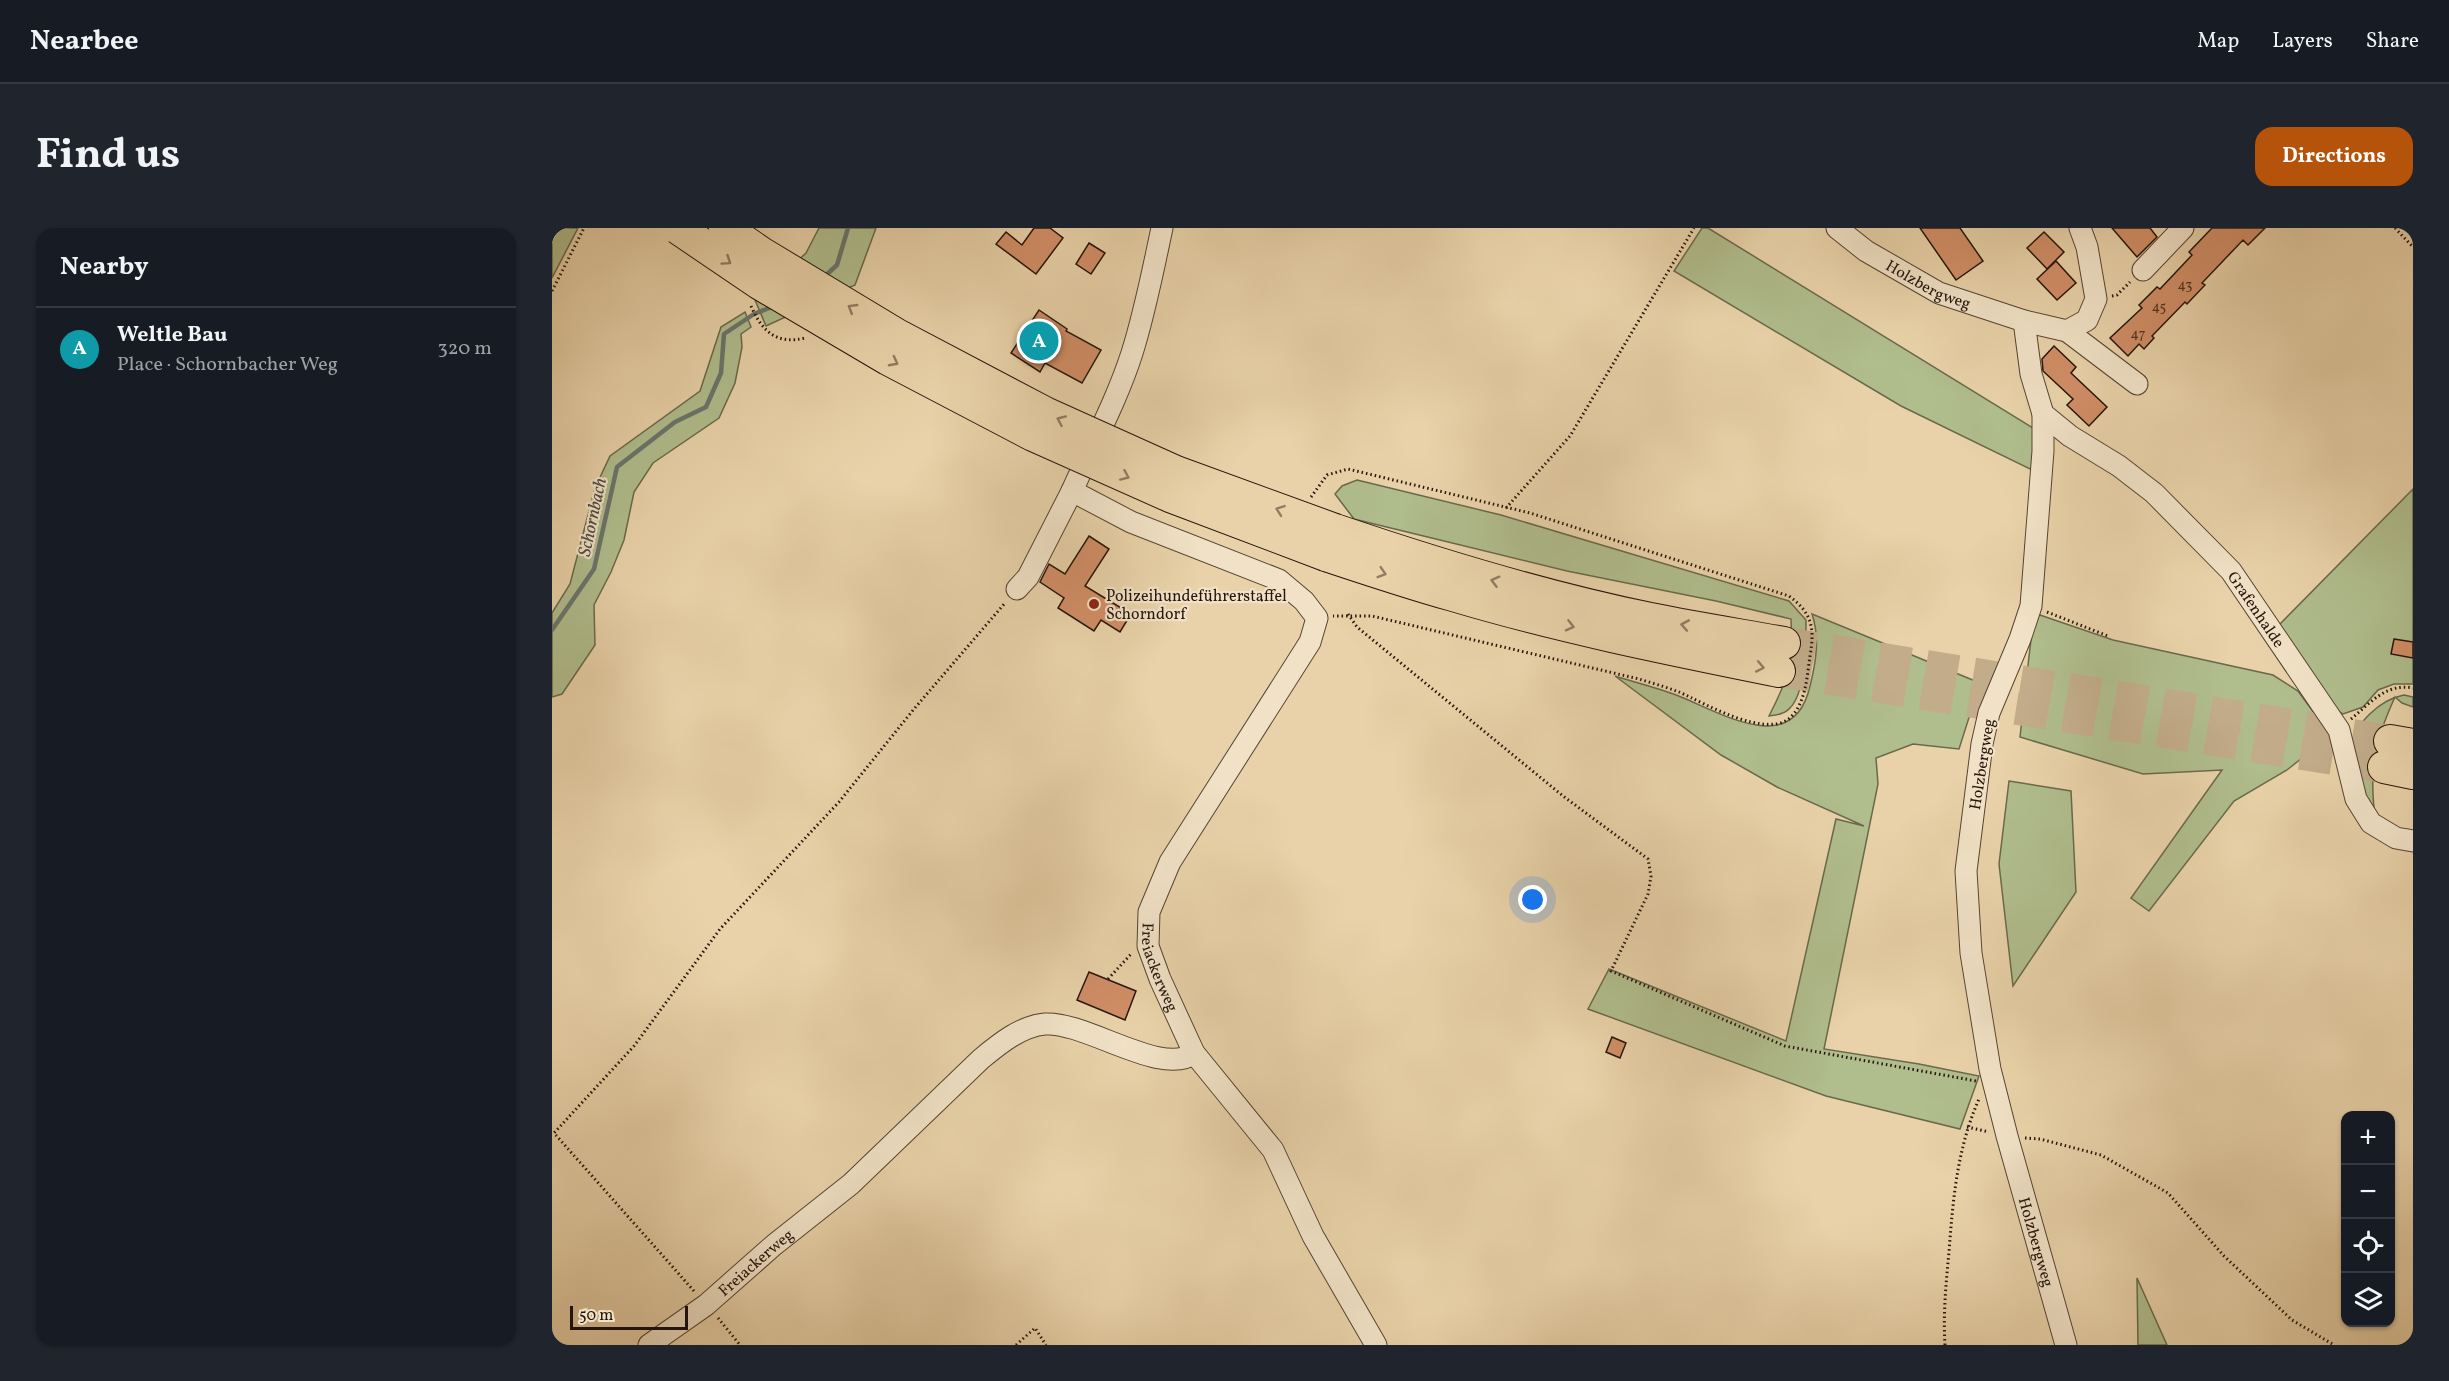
<!DOCTYPE html>
<html lang="en">
<head>
<meta charset="utf-8">
<style>
	body { margin:0; font-family:Vollkorn,serif; background:#20242c; color:#f1f3f6 }
	.controls { position:absolute; right:18px; bottom:18px; display:grid; overflow:hidden; border-radius:12px; box-shadow:0 2px 4px #0004 }
	.controls button { width:54px; height:54px; display:grid; place-items:center; padding:0; border:0; border-bottom:2px solid #363941; background:#171b24; color:#f1f3f6; font:30px sans-serif }
	.scale { position:absolute; left:18px; bottom:15px; width:118px; box-sizing:border-box; padding-left:6px; border:3px solid #25150c; border-top:0; font-size:16px; line-height:21px; white-space:nowrap; color:#25150c; -webkit-text-stroke:4px #f1e2c7; paint-order:stroke }
	.you { position:absolute; left:981px; top:672px; width:21px; height:21px; margin:-15px; border:4px solid #fff; border-radius:50%; background:#1a73e8; box-shadow:0 0 0 9px #1a73e833 }
	.badge { display:grid; place-items:center; width:39px; height:39px; border-radius:50%; background:#b45309; color:#fff; font-size:20px; font-weight:700 }
	.pin { position:absolute; translate:-50% -50%; border:3px solid #fff; box-shadow:0 2px 6px #0006 }
	.list { margin:0; padding:0; list-style:none }
	h2 { display:flex; justify-content:space-between; align-items:center; height:78px; margin:0; padding:0 24px; font-size:26px }
	h2 small { font-size:20px; font-weight:400; color:#9ea1a6 }
	.list li { display:grid; grid-template-columns:39px 1fr auto; gap:18px; align-items:center; box-sizing:border-box; height:84px; padding:0 24px; border-top:2px solid #363941 }
	.list b { display:block; font-size:22px; white-space:nowrap }
	.list p { margin:0; font-size:20px; white-space:nowrap; color:#9ea1a6 }
	.list em { font-size:20px; font-style:normal; color:#9ea1a6 }
	.icon { flex:none; width:33px; height:33px; fill:none; stroke:currentColor; stroke-width:2; stroke-linecap:round; stroke-linejoin:round }
	.map { position:relative; flex:none; width:1861px; height:1117px; overflow:hidden; border-radius:18px }
	header { display:flex; align-items:center; gap:36px; box-sizing:border-box; height:84px; padding:0 30px; background:#171b24; border-bottom:2px solid #363941 }
	header strong { font-size:28px }
	nav { display:flex; gap:33px; margin-inline-start:auto; font-size:21px }
	.intro { display:flex; align-items:center; justify-content:space-between; box-sizing:border-box; height:144px; padding:0 36px }
	h1 { margin:0; font-size:42px }
	.button { padding:15px 27px; border-radius:18px; background:#b45309; color:#fff; font-size:21px; font-weight:700 }
	main { display:flex; gap:36px; padding:0 36px }
	aside { flex:1; background:#171b24; border-radius:18px; box-shadow:0 2px 4px #0004 }
	.map>svg:first-child { display:block }
</style>
</head>
<body>
<header>
<strong>Nearbee</strong>
<nav><a>Map</a><a>Layers</a><a>Share</a></nav>
</header>
<div class="intro"><h1>Find us</h1><a class="button">Directions</a></div>
<main>
<aside>
<h2>Nearby<small></small></h2>
<ul class="list">
<li><span class="badge" style="background:#0f9aa8">A</span><div><b>Weltle Bau</b><p>Place · Schornbacher Weg</p></div><em>320 m</em></li>
</ul>
</aside>
<div class="map">
<svg width="1861" height="1117" viewBox="0 0 1861 1117">
	<rect width="100%" height="100%" fill="#e9d2a9"/>
	<filter id="stains"><feTurbulence type="fractalNoise" baseFrequency=".00333" numOctaves="4"/><feColorMatrix values="0 0 0 0 .2 0 0 0 0 .09 0 0 0 0 .02 0 0 0 .5 -.17"/></filter>
	<radialGradient id="worn" r=".72"><stop offset=".6" stop-color="#630" stop-opacity="0"/><stop offset="1" stop-color="#630" stop-opacity=".3"/></radialGradient>
	<g fill="#b0bd8d" stroke="#6a694c" stroke-width="1.5">
		<path d="M0 0H26L0 50Z"/>
		<path d="M267 0H324L303 57 214 98 203 72 254 25Z"/>
		<path d="M1150 0H1156L1486 203 1480 242 1349 178 1122 43Z"/>
		<path d="M193 84 199 99 189 106 190 119 183 155 167 190 101 235 82 264 72 312 59 344 42 377 43 417 10 466 0 469V385L18 356 43 260 58 228 148 163 169 99Z"/>
		<path d="M805 252 949 287 1237 373 1254 392C1254 414 1254 464 1238 480 1233 486 1224 487 1217 488 1238 447 1241 437 1239 391L1164 373 1015 343 802 291 783 266 790 258Z"/>
		<path d="M1861 261V456H1842L1826 462 1811 479 1791 486 1782 481 1725 399Z"/>
		<path d="M1260 386 1428 455 1407 521 1361 516 1324 530 1326 556 1272 821 1367 836 1427 848 1408 901 1274 868 1036 781 1057 741 1234 813 1284 591 1312 598 1225 559 1169 527 1063 448C1084 455 1108 460 1129 469 1171 486 1242 530 1258 458 1264 434 1268 410 1260 386Z"/>
		<path d="M1485 386 1561 412 1721 447 1746 463 1768 493 1775 510 1735 542 1682 573 1597 683 1579 670 1670 542 1591 546 1468 509 1480 402Z"/>
		<path d="M1852 467 1861 469V479L1850 475 1843 469C1822 515 1817 540 1823 589 1813 569 1802 545 1801 522 1799 496 1830 471 1852 467Z"/>
		<path d="M1457 553 1519 563 1524 664 1461 758 1447 636Z"/>
		<path d="M1585 1050 1615 1117H1586Z"/>
	</g>
	<g fill="none" stroke-linecap="round" stroke-linejoin="round">
		<g stroke="#6a766d" stroke-width="4.5">
			<path d="M272 49 285 37 296 0"/>
			<path d="M0 402 42 341 65 239 123 194 154 179 169 145 172 106 202 86 222 78"/>
		</g>
	</g>
	<g fill="#d18e67" stroke="#25150c" stroke-width="1.5">
		<path d="M482 0H498L511 10 484 46 444 16 454 4 470 17Z"/>
		<path d="M1368 0H1408L1431 33 1404 52Z"/>
		<path d="M1560 0H1598L1605 9 1585 29Z"/>
		<path d="M1660 0H1713L1696 17 1691 12 1650 55 1653 57 1635 76 1633 74 1600 108 1602 110 1592 121 1587 116 1576 128 1558 110 1590 80 1587 77 1605 59 1608 61 1640 27 1637 24Z"/>
		<path d="M1492 4 1512 24 1495 41 1475 20Z"/>
		<path d="M537 15 553 25 539 46 524 36Z"/>
		<path d="M1504 33 1524 55 1505 72 1485 51Z"/>
		<path d="M487 82 515 101 514 103 549 122 530 155 493 135 488 144 459 125Z"/>
		<path d="M1502 118 1524 139 1519 145 1555 179 1537 198 1515 177 1521 171 1491 143 1490 131Z"/>
		<path d="M537 308 557 321 533 358 579 386 568 404 549 392 542 403 506 380 512 370 488 354 497 336 513 346Z"/>
		<path d="M1842 411 1861 414V430L1839 426Z"/>
		<path d="M537 744 584 763 573 792 525 772Z"/>
		<path d="M1060 809 1074 815 1068 830 1054 824Z"/>
	</g>
	<g fill="none" stroke-linecap="round" stroke-linejoin="round">
		<g stroke="#c2ac8a" stroke-width="32" stroke-dasharray="32 16" stroke-linecap="butt">
			<path d="M1232 415 1838 513"/>
			<path d="M1227 443 1832 539"/>
		</g>
		<g stroke="#564433" stroke-width="23">
			<g id="minor">
				<path id="s1" d="M610 0C601 42 593 84 580 125 565 172 540 218 520 263L579 294 727 352 752 373 765 390 758 414 618 634 597 684 596 718 608 751 642 825 721 922 761 1008 824 1117"/>
				<path id="s2" d="M1285 0 1314 23 1387 65 1472 93 1479 146 1491 186V223L1479 378 1468 411 1437 485 1430 516 1414 643 1419 725 1438 841 1455 908 1514 1117"/>
				<path d="M1591 42 1631 0"/>
				<path d="M1472 93 1515 103 1535 92 1544 71 1535 19 1528 0"/>
				<path d="M1515 103 1585 156"/>
				<path id="s3" d="M1491 186 1518 208 1567 238 1602 265 1679 343 1787 502 1804 571 1819 595 1844 610 1861 613"/>
				<path d="M465 361 476 349 520 263"/>
				<path id="s4" d="M97 1117 154 1077 222 1017 299 956 429 831C447 816 469 798 493 796 533 793 611 850 642 825"/>
			</g>
		</g>
		<g stroke="#25150c" stroke-width="34">
			<g id="highway">
				<path d="M783 302C886 337 991 369 1098 391 1142 400 1187 407 1232 415"/>
				<path d="M774 327C816 341 858 355 901 367 1008 399 1118 421 1227 443"/>
				<path d="M1838 513 1861 517"/>
				<path d="M1832 539 1861 545"/>
			</g>
		</g>
		<g stroke="#25150c" stroke-width="3" stroke-dasharray="1.5 3" stroke-linecap="butt">
			<path d="M1843 0 1861 19"/>
			<path d="M0 63 32 0"/>
			<path d="M1560 68 1565 67 1578 54"/>
			<path d="M199 78C210 103 224 117 253 110"/>
			<path d="M759 269 775 247 796 241 978 285 1237 368C1260 385 1263 400 1258 428 1255 448 1254 474 1239 489 1215 512 1152 475 1127 464 1114 459 1100 455 1087 451L820 388H781"/>
			<path d="M954 280 1018 208 1142 0"/>
			<path d="M1495 384 1556 408"/>
			<path d="M796 386 805 399 1011 568 1096 631 1099 648 1096 666 1059 743 1233 818 1424 853"/>
			<path d="M1799 491C1818 475 1834 455 1861 460"/>
			<path d="M556 751 580 725"/>
			<path d="M1415 899 1437 904"/>
			<path d="M1473 910 1488 911 1549 927 1616 965 1672 1028 1740 1092 1782 1117"/>
			<path d="M142 1063 2 905 82 818 168 701 287 574 362 481 453 375"/>
			<path d="M166 1090 188 1117"/>
			<path d="M464 1117 483 1100 494 1117"/>
			<path d="M1393 1117C1391 1086 1394 1055 1397 1024 1401 971 1405 921 1427 871"/>
		</g>
		<use href="#minor" stroke="#f1e2c7" stroke-width="21"/>
		<use href="#highway" stroke="#e9d2a9" stroke-width="32"/>
		<g stroke="#25150c" stroke-width="34" stroke-linecap="butt">
			<g id="highway-bridge">
				<path d="M126 0 207 55 336 131 481 207 618 268 774 327"/>
				<path d="M173 0 209 25 345 107 493 185 624 244 783 302"/>
			</g>
		</g>
		<use href="#highway-bridge" stroke="#e9d2a9" stroke-width="32"/>
	</g>
	<defs><path id="oneway-chevron" d="M-2-3.5L2.5 0L-2 3.5" fill="none" stroke-width="1.6" stroke-linecap="round" stroke-linejoin="round" transform="scale(1.5)"/></defs>
	<g stroke="#917d62">
		<use href="#oneway-chevron" transform="translate(175 33) rotate(34)"/>
		<use href="#oneway-chevron" transform="translate(300 80) rotate(-149)"/>
		<use href="#oneway-chevron" transform="translate(342 134) rotate(28)"/>
		<use href="#oneway-chevron" transform="translate(509 192) rotate(-156)"/>
		<use href="#oneway-chevron" transform="translate(573 248) rotate(24)"/>
		<use href="#oneway-chevron" transform="translate(728 282) rotate(-160)"/>
		<use href="#oneway-chevron" transform="translate(830 345) rotate(17)"/>
		<use href="#oneway-chevron" transform="translate(943 353) rotate(-165)"/>
		<use href="#oneway-chevron" transform="translate(1133 397) rotate(-170)"/>
		<use href="#oneway-chevron" transform="translate(1018 398) rotate(14)"/>
		<use href="#oneway-chevron" transform="translate(1208 439) rotate(11)"/>
	</g>
	<circle fill="#8f2418" stroke="#f1e2c7" stroke-width="2" cx="542" cy="376" r="6"/>
	<g text-anchor="middle" stroke-width="4.5" stroke-linejoin="round" paint-order="stroke">
		<g font-size="14" fill="#503323">
			<text x="1633" y="61">43</text>
			<text x="1607" y="83">45</text>
			<text x="1586" y="110">47</text>
		</g>
		<g font-size="16" fill="#25150c" stroke="#f1e2c7">
			<text dy="6" stroke="none"><textPath href="#s2" startOffset="108">Holzbergweg</textPath></text>
			<text dy="6" stroke="none"><textPath href="#s3" startOffset="292">Grafenhalde</textPath></text>
			<text transform="translate(1429 536) rotate(-81)" y="6">Holzbergweg</text>
			<text dy="6" stroke="none"><textPath href="#s1" startOffset="956">Freiackerweg</textPath></text>
			<text dy="6" stroke="none"><textPath href="#s2" startOffset="1152">Holzbergweg</textPath></text>
			<text dy="6" stroke="none"><textPath href="#s4" startOffset="135">Freiackerweg</textPath></text>
		</g>
		<g font-size="16" fill="#25150c" stroke="#f1e2c7" text-anchor="start">
			<text x="554" y="373">Polizeihundeführerstaffel<tspan x="554" dy="18">Schorndorf</tspan></text>
		</g>
		<g font-size="18" font-style="italic" fill="#4d4d44" stroke="#f1e2c7">
			<text transform="translate(40 289) rotate(-78)" y="6">Schornbach</text>
		</g>
	</g>
	<rect width="100%" height="100%" filter="url(#stains)"/>
	<rect width="100%" height="100%" fill="url(#worn)"/>
</svg>
<div class="controls">
<button>+</button>
<button>−</button>
<button><svg class="icon" aria-label="locate" viewBox="0 0 24 24"><circle cx="12" cy="12" r="6"/><path d="M12 2v4M12 18v4M2 12h4M18 12h4"/></svg></button>
<button><svg class="icon" aria-label="layers" viewBox="0 0 24 24"><path d="M12 4l9 5-9 5-9-5zM3 14l9 5 9-5"/></svg></button>
</div>
<div class="scale">50 m</div>
<div class="you"></div>
<div class="pin badge" style="left:487px;top:113px;background:#0f9aa8">A</div>
</div>
</main>
</body>
</html>
